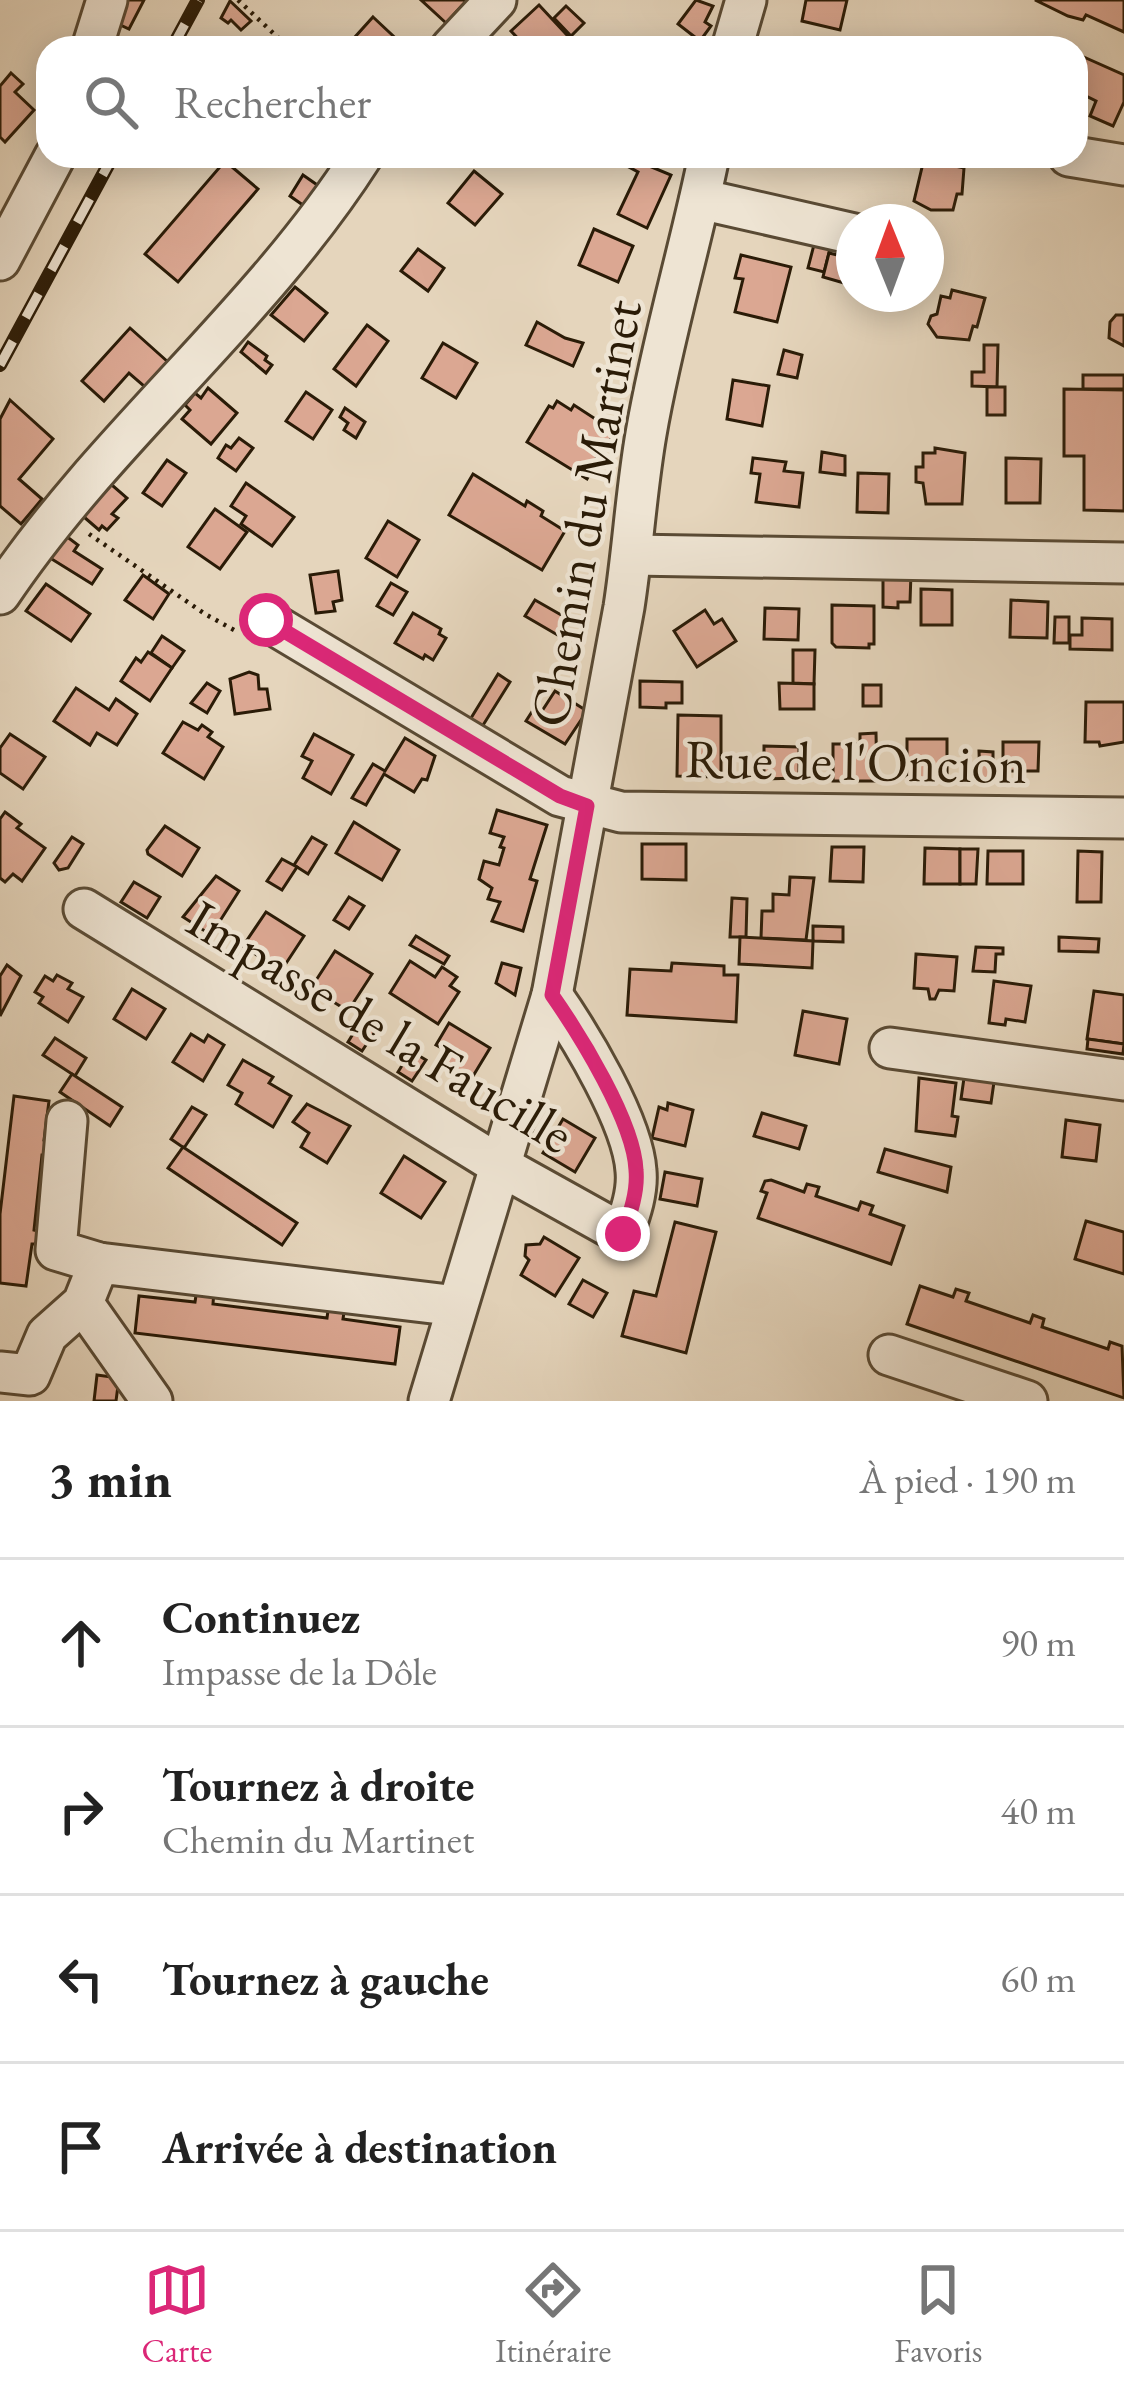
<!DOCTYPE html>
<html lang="fr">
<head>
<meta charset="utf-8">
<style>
	body { margin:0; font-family:"EB Garamond",serif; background:#f6f6f6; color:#222 }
	.compass { position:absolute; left:836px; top:204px; width:108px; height:108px; border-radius:50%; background:#fff; box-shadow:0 6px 30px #0003; rotate:359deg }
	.stop { position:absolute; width:36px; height:36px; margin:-27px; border:9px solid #db2777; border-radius:50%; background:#fff }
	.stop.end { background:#db2777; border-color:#fff; box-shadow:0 3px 12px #0008 }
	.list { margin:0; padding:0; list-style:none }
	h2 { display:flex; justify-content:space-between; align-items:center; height:156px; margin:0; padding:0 48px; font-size:51px }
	h2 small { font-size:39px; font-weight:400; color:#767676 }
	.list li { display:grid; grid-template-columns:78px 1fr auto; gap:36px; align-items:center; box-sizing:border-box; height:168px; padding:0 48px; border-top:3px solid #e0e0e0 }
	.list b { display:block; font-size:45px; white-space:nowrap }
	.list p { margin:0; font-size:39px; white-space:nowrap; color:#767676 }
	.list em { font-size:39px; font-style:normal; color:#767676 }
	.icon { flex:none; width:66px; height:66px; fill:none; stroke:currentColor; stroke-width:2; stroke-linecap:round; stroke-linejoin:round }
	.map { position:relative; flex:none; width:1124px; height:1401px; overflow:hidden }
	.search { position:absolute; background:#fff; box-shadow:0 6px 30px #0003; left:36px; right:36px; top:36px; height:132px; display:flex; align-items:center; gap:30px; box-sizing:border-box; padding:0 42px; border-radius:36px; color:#767676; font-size:45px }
	.sheet { height:828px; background:#fff }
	nav { display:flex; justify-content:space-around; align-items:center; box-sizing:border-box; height:168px; border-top:3px solid #e0e0e0; background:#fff; font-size:33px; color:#767676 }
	nav a { display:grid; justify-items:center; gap:6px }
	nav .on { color:#db2777 }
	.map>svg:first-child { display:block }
</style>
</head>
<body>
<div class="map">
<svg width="1124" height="1401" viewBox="0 0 1124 1401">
	<rect width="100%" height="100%" fill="#e5d5bc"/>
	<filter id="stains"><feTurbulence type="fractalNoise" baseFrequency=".00167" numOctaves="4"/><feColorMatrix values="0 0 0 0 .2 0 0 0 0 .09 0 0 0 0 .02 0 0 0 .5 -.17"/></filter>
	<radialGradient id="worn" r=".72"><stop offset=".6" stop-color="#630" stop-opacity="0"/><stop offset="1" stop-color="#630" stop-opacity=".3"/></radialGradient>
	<g fill="#dba792" stroke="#2a1b07" stroke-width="3">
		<path d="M121 0H144L129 29 112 21Z"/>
		<path d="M421 0H467L446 23Z"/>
		<path d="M696 0 713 6 705 22 711 26 700 41 678 24Z"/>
		<path d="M806 0H847L840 30 802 21Z"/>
		<path d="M1035 0H1124V32L1086 15 1083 20 1068 16Z"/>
		<path d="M230 1 251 21 241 30 231 20 228 23 221 18Z"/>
		<path d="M539 5 579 48H527L511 31Z"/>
		<path d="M566 6 584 23 571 36 554 18Z"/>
		<path d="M373 17 406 48H345Z"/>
		<path d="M1077 54 1124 75V102L1113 126 1090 116 1096 101 1076 91Z"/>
		<path d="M11 73 23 84 15 92 34 110 5 142 0 137V86Z"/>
		<path d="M630 158 671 175 647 228 618 214 638 172 627 166Z"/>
		<path d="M924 159 964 168 962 194H957L953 210H931L914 201Z"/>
		<path d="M225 161 258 189 178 282 145 254Z"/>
		<path d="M474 171 502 194 475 225 448 203Z"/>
		<path d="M303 175 323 189 310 210 290 196Z"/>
		<path d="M594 229 633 246 618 282 579 265Z"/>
		<path d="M816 237 832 241 824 272 808 268Z"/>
		<path d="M418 249 444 268 428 291 401 271Z"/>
		<path d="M829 253 854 259 851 285 823 277Z"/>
		<path d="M741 255 791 267 777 322 735 312 743 279 735 278Z"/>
		<path d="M295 287 327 313 304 341 271 315Z"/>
		<path d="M952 290 985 298 977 327 973 326 969 340 937 337 928 324 931 316 937 314 941 296 950 298Z"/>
		<path d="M1116 315H1124V346L1109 338 1110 322Z"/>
		<path d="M537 322 565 338 583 343 573 366 526 345Z"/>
		<path d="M367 325 388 341 356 386 334 369Z"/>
		<path d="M130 328 168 362 145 387 129 373 104 401 82 381Z"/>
		<path d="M248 342 267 356 265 360 272 365 266 373 241 352Z"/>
		<path d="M443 343 477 363 456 398 422 378Z"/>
		<path d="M984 345H998L997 387 972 386V372H984Z"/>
		<path d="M784 350 802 355 797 378 778 374Z"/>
		<rect x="1083" y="375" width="41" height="14"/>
		<path d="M733 380 769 386 762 426 727 419Z"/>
		<rect x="987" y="387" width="18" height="28"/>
		<path d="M208 388 237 413 211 444 182 419 190 410 185 405 195 393 201 398Z"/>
		<path d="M1064 389 1124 390V511L1084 510V456H1064Z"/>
		<path d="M306 392 332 410 313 439 286 421Z"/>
		<path d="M10 400 53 439 19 479 42 499 21 524 0 506V419Z"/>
		<path d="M557 401 571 410 574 405 600 422 598 426 613 436 589 468 592 470 587 479 527 442 549 406 553 408Z"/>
		<path d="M345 408 365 422 356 438 344 430 348 423 340 417Z"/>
		<path d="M239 438 253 448 236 471 218 458 226 445 231 448Z"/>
		<path d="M935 448 965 453 962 504H926L923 483 916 482V467H923V453H935Z"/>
		<path d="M822 452 845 456V475L820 472Z"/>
		<path d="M753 458 786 462 784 471 803 473 799 507 756 502 760 474 751 473Z"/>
		<path d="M1006 458 1041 459 1040 503H1006Z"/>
		<path d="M167 460 186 473 162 506 143 493Z"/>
		<path d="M858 473 889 474 888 513 857 512Z"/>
		<path d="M473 474 525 506 527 501 543 511 541 516 565 531 542 570 449 515Z"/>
		<path d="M105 479 127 498 112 514 118 518 107 530 102 526 99 530 77 511Z"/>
		<path d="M246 483 294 517 272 546 241 524 246 516 231 506Z"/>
		<path d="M215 509 247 532 220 569 188 547Z"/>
		<path d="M388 521 419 540 397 577 366 558Z"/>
		<path d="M66 536 78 545 74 551 102 569 92 584 42 553Z"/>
		<path d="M338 571 342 600 333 602 335 611 316 613 310 575Z"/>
		<path d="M883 573H911L910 602H898V608L883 607Z"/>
		<path d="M143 575 169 594 153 619 125 600Z"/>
		<path d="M391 583 407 592 393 615 377 606Z"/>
		<path d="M46 584 90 614 71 641 26 611Z"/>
		<path d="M921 589 952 590V625H921Z"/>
		<path d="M535 600 570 620 561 637 525 616Z"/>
		<path d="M1011 600 1048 602 1047 638 1010 637Z"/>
		<path d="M832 605 874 606V644H869V648L836 647 832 643Z"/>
		<path d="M765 608 799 609 798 640 764 639Z"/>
		<path d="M705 610 714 624 722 619 736 641 697 667 674 631Z"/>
		<path d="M413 613 441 629 439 634 446 638 433 660 425 655 423 659 395 643Z"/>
		<path d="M1055 617H1069V643H1054Z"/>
		<path d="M1082 618 1112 619V650L1070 649V635H1082Z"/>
		<path d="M162 636 184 651 172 668 151 653Z"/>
		<path d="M793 650H815L814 684 793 683Z"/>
		<path d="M148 652 172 668 150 701 121 681 136 658 141 662Z"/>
		<path d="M249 672 258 675 259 689H267L270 709 235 714 230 679Z"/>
		<path d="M498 674 510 682 480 730 468 723Z"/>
		<path d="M640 681 682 682V703H666V708L640 707Z"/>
		<path d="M207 683 220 691 207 713 191 703Z"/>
		<path d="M779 683 814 684V709H780Z"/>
		<rect x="863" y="685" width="18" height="21"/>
		<path d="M76 688 109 710 116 699 137 714 117 745 97 733 90 745 54 721Z"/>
		<path d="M555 691 587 711 565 744 526 721 535 707 542 711Z"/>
		<path d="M1086 702H1124V742L1100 746 1099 742H1085Z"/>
		<path d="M678 715 721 716V777L677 776Z"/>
		<path d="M183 722 198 730 202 725 212 732 208 737 223 747 204 779 163 753Z"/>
		<path d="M876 733 877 781H833V744H860V734Z"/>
		<path d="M10 734 45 757 23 789 0 773V748Z"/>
		<path d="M314 734 353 755 331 794 303 778 312 761 302 756Z"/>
		<path d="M405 738 435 756 427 780 422 779 414 792 384 774 366 805 352 798 373 764 385 771Z"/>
		<path d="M907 739H947V779L921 783 919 779H907Z"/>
		<path d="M1003 742H1039L1038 771H1003Z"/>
		<path d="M764 746 799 747V778L764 779Z"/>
		<path d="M979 751 993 752V780H980Z"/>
		<path d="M497 810 547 825 530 879 537 881 523 931 492 921 500 902 488 899 492 888 479 879 484 861 499 865 504 848 500 847 504 837 490 833Z"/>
		<path d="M5 812 21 824 17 828 45 848 22 881 13 874 5 882 0 878V819Z"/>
		<path d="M354 822 399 850 382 880 336 853Z"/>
		<path d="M165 826 199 848 182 876 148 854 147 850Z"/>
		<path d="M72 837 83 844 68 868 59 870 54 863Z"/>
		<path d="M312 837 326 845 308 874 294 865Z"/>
		<path d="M642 844H686V880L642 879Z"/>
		<path d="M832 847H864L863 882 830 881Z"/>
		<path d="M925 848 960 849V884H924Z"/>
		<path d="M960 849H978L976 884H960Z"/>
		<path d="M988 851H1023V884H987Z"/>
		<path d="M1078 851 1102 852 1101 902H1077Z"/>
		<path d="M282 859 297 867 282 890 267 881Z"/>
		<path d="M216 876 239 891 211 935 183 917Z"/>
		<path d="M790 877 814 878 806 940 761 938 762 911H773V894L789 895Z"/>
		<path d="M134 882 160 897 147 918 121 902Z"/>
		<path d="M349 897 364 906 349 929 334 920Z"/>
		<path d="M732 898 747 899 746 937H730Z"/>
		<path d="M266 912 304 936 281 971 243 946Z"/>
		<path d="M813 926 843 927V942L813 941Z"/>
		<path d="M416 936 449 956 444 964 410 945Z"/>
		<path d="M740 937 813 941 812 968 739 964Z"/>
		<path d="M1059 937 1099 939 1098 952 1059 951Z"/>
		<path d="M976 947 1003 948V954H996L995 972 973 971Z"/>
		<path d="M335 951 372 974 348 1011 311 988Z"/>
		<path d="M916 954 957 957 954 991 939 990 935 999H930L928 989 914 988Z"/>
		<path d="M410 961 435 977 442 967 457 977 450 986 459 992 438 1024 390 993Z"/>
		<path d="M502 963 521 968 515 995 496 983Z"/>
		<path d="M672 963 724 966V975H738L736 1022 627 1015 630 969 671 971Z"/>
		<path d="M7 965 21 976 0 1016V976Z"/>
		<path d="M57 975 72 983 68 989 83 997 68 1022 39 1003 43 997 35 992 45 976 53 981Z"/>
		<path d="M994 981 1031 986 1025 1022 1006 1019 1005 1025 989 1023Z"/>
		<path d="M132 989 165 1009 146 1039 114 1019Z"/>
		<path d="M1094 991 1124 995V1044L1087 1039Z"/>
		<path d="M803 1011 847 1019 839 1064 795 1055Z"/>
		<path d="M361 1021 376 1030 362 1051 348 1042Z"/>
		<path d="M449 1023 490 1048 470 1081 457 1078V1073L440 1062 447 1051 436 1045Z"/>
		<path d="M191 1034 204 1042 208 1035 224 1045 203 1081 173 1062Z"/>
		<path d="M55 1038 86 1058 75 1076 43 1055Z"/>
		<path d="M1088 1039 1124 1044 1123 1054 1087 1049Z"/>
		<path d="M411 1051 426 1060 412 1081 398 1072Z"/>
		<path d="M243 1060 273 1077 269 1083 291 1096 273 1127 236 1104 242 1093 228 1085Z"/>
		<path d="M965 1071 995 1075 991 1103 961 1099Z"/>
		<path d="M72 1074 122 1107 110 1126 60 1092Z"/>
		<path d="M919 1078 956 1083 952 1116 958 1117 955 1136 916 1131Z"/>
		<path d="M14 1096 49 1101 44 1140 48 1141 47 1155H42L34 1230 38 1231 36 1244H32L26 1286 0 1283V1214Z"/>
		<path d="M668 1103 693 1110 685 1146 652 1138 659 1107 667 1110Z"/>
		<path d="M307 1104 350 1126 327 1163 301 1147 309 1133 293 1122Z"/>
		<path d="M192 1107 206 1115 184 1148 171 1139Z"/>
		<path d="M762 1113 806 1126 799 1149 754 1136Z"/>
		<path d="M563 1119 595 1138 575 1172 543 1153Z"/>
		<path d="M1066 1120 1100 1125 1096 1161 1062 1157Z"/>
		<path d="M183 1147 297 1223 282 1245 168 1168Z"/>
		<path d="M885 1149 951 1167 947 1192 878 1172Z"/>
		<path d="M404 1156 445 1182 421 1218 381 1193Z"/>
		<path d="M665 1172 702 1179 697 1206 660 1199Z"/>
		<path d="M771 1180 804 1192 807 1184 819 1187 816 1196 858 1210 861 1202 873 1206 870 1214 904 1226 891 1264 758 1218 767 1193 761 1191 765 1181Z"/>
		<path d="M1086 1221 1124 1232V1274L1075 1259Z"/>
		<path d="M675 1222 716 1232 686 1353 622 1336 634 1291 656 1296Z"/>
		<path d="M544 1237 579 1258 555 1296 521 1275 529 1260 525 1256 526 1245 540 1244Z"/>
		<path d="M583 1280 607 1293 593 1317 569 1304Z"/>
		<path d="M920 1286 953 1297 956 1289 969 1293 966 1301 1030 1323 1033 1315 1044 1319 1042 1327 1108 1349 1110 1342 1122 1346 1124 1398 907 1324Z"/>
		<path d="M197 1289 214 1291 213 1304 327 1318 329 1303 345 1306 343 1319 400 1327 395 1364 135 1333 139 1296 195 1302Z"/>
		<path d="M97 1375 119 1378 116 1401H94Z"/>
	</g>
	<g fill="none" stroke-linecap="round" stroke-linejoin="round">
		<g stroke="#594a34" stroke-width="45">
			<g id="minor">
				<path d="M92 48 107 0"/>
				<path d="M451 48 496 0"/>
				<path d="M732 48 746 0"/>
				<path d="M1069 156 1124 165"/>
				<path d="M700 199 854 234"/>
				<path d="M0 260 55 156"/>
				<path d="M632 555 1124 563"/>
				<path d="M0 594C106 436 260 316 362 156"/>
				<path d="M266 620 560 796 621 812 1124 818"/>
				<path d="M84 909 499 1165 623 1234C630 1214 638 1192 636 1171 633 1122 580 1035 552 995"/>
				<path d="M890 1048 1124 1080"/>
				<path d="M67 1121 56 1250 99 1263"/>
				<path d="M83 1303 152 1401"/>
				<path d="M889 1355 1027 1401"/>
				<path d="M0 1372 30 1375 47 1335 83 1303 99 1263 457 1306"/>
				<path d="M429 1401 552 995 624 607C633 549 636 492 646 434 662 340 690 249 709 156"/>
			</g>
		</g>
		<g stroke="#2a1b07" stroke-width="4.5" stroke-dasharray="3 6" stroke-linecap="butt">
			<path d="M238 0 289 48"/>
			<path d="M89 534 205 614 234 630"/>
		</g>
		<use href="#minor" stroke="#eee4d3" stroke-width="39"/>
		<g stroke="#2a1b07" stroke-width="14">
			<g id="rail">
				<path d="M172 48 198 0"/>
				<path d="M0 365 113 156"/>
			</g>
		</g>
		<use href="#rail" stroke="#eee4d3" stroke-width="9" stroke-dasharray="27" stroke-linecap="butt"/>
	</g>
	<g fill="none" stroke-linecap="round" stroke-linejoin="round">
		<path stroke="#db2777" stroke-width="15" d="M266 620 560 796 587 806 552 995C580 1035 634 1122 636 1170 638 1192 630 1214 623 1234"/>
	</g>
	<g text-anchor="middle" stroke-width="9" stroke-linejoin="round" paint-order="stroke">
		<g font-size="54" fill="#2a1b07" stroke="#eee4d3">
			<text transform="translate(585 513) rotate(-80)" y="19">Chemin du Martinet</text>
			<text transform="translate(856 761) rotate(1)" y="19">Rue de l'Oncion</text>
			<text transform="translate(381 1026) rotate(31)" y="19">Impasse de la Faucille</text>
		</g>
	</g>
	<rect width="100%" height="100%" filter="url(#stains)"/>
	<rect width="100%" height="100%" fill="url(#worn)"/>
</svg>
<svg class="compass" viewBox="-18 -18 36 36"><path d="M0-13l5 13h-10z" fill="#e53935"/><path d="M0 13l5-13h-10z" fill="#767676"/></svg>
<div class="stop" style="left:266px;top:620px"></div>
<div class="stop end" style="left:623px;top:1234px"></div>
<div class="search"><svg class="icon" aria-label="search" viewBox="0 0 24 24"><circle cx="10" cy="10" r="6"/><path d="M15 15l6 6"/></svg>Rechercher</div>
</div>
<section class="sheet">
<h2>3 min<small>À pied · 190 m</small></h2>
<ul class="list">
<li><svg class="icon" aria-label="ahead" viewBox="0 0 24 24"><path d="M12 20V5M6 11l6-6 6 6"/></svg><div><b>Continuez</b><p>Impasse de la Dôle</p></div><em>90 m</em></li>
<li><svg class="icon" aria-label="right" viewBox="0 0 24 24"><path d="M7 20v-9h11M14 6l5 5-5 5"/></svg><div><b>Tournez à droite</b><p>Chemin du Martinet</p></div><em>40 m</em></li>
<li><svg class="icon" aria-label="left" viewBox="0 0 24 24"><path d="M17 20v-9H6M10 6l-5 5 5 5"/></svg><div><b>Tournez à gauche</b></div><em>60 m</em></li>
<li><svg class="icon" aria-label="arrive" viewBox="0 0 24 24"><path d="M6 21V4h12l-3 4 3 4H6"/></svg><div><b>Arrivée à destination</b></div></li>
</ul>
</section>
<nav>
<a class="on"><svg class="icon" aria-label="map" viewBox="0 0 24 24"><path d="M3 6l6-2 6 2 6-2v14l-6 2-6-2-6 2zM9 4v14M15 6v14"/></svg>Carte</a>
<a><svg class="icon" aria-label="directions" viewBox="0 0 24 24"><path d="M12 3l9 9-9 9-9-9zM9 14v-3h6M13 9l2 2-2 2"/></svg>Itinéraire</a>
<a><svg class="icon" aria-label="saved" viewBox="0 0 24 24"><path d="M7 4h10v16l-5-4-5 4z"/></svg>Favoris</a>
</nav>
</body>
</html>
